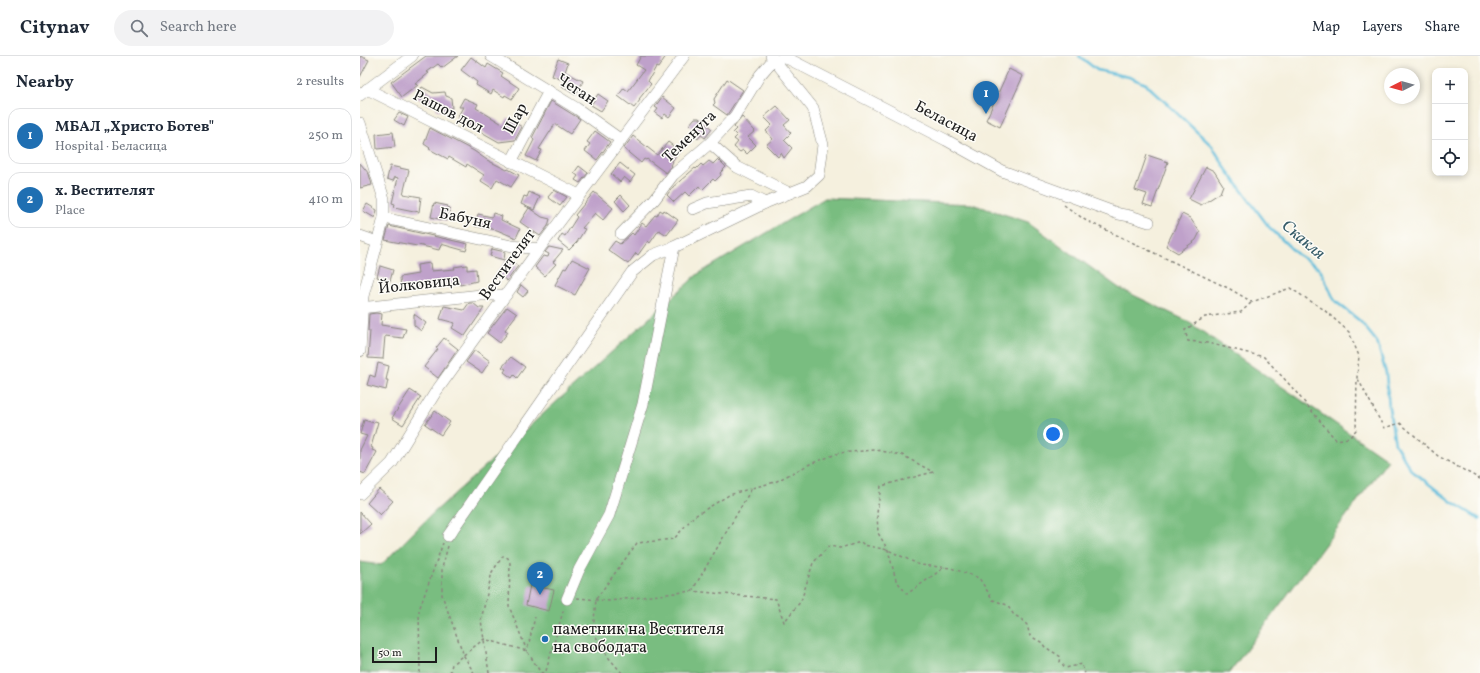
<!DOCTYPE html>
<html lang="en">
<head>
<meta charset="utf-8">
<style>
	body { margin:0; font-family:Vollkorn,serif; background:#f2f2f3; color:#1f2937 }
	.controls { position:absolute; right:12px; top:12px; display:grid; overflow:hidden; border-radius:8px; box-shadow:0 2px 6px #0003 }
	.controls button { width:36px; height:36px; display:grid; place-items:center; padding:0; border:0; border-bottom:1px solid #e0e1e3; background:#fff; color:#1f2937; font:20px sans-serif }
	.compass { position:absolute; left:1024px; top:12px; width:36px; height:36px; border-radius:50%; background:#fff; box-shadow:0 2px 6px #0003; rotate:264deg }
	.scale { position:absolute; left:12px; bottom:10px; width:65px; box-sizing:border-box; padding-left:4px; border:2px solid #1c1c1c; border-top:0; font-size:11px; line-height:14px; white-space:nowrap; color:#1c1c1c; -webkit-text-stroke:3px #fdfcf7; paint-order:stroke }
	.you { position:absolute; left:693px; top:378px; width:14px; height:14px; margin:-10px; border:3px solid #fff; border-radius:50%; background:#1a73e8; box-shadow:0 0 0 6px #1a73e833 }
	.badge { display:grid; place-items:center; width:26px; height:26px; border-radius:50%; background:#1f6fb2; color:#fff; font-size:13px; font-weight:700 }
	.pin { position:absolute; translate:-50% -33px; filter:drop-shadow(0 1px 2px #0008) }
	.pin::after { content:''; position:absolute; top:21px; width:14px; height:12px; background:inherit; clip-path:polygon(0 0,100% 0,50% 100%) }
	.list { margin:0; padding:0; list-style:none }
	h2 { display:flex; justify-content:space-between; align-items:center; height:52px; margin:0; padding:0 16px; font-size:17px }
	h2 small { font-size:13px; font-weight:400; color:#747a83 }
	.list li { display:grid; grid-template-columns:26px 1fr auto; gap:12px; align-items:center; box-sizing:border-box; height:56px; margin:0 8px 8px; padding:0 8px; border:1px solid #e0e1e3; border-radius:12px }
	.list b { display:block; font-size:15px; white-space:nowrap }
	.list p { margin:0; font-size:13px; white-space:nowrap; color:#747a83 }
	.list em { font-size:13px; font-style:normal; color:#747a83 }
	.icon { flex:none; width:22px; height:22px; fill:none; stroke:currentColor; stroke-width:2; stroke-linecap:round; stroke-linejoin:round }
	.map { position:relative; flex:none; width:1120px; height:617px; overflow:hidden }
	header { display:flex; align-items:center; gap:24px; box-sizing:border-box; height:56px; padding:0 20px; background:#fff; border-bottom:1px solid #e0e1e3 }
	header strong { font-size:19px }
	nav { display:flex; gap:22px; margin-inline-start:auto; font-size:14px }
	.search { width:280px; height:36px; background:#f2f2f3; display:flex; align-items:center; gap:10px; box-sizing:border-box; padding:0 14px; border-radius:22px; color:#747a83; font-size:15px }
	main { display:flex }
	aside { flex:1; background:#fff }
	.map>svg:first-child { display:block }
	.forest { fill:#79bd80; stroke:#4a6c4e }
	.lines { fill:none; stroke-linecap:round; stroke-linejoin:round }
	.stream { stroke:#5ebddc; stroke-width:2.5 }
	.building { fill:#bfa1ca }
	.minor-casing { stroke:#88867d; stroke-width:12 }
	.path { stroke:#88867d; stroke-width:1.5; stroke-dasharray:3 3; stroke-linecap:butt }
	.minor { stroke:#fff; stroke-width:11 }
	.poi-dot { fill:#1f6fb2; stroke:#fdfcf7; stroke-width:1.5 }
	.labels { text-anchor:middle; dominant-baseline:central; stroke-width:3; stroke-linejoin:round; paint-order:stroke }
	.street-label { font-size:16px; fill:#1c1c1c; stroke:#fdfcf7 }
	.poi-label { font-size:16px; fill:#1c1c1c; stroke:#fdfcf7; text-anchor:start }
	.water-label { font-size:17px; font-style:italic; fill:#365c69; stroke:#fdfcf7 }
</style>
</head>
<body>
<header>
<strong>Citynav</strong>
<div class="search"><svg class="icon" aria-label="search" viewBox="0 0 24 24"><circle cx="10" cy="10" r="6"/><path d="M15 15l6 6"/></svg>Search here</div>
<nav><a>Map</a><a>Layers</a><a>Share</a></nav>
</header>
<main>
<aside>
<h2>Nearby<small>2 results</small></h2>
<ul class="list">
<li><span class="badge">1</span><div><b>МБАЛ „Христо Ботев&quot;</b><p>Hospital · Беласица</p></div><em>250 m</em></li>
<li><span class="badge">2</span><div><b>х. Вестителят</b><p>Place</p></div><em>410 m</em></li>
</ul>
</aside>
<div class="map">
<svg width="1120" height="617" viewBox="0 0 1120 617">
	<rect width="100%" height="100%" fill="#fdfcf7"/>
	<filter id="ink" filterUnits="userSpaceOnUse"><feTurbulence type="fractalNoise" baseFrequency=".025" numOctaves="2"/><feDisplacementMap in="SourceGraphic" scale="8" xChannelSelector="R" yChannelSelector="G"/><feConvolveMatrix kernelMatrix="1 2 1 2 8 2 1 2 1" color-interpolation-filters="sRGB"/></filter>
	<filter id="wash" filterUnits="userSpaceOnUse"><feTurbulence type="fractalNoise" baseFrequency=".012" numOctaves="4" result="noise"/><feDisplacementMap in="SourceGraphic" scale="16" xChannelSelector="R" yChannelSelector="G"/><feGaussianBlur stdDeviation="0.9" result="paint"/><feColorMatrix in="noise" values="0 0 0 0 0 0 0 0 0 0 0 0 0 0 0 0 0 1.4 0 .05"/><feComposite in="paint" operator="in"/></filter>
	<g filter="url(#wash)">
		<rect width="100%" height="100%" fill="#f5f0de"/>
		<path class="forest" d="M465,142L612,148L668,166L759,232L827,265L1028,404L869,617H0V506L21,509L70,460L338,218Z"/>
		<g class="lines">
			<path class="stream" d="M719,0L737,14L769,21L786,28L852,90L866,113L909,171L937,198L959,212L975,245L1000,265L1017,286L1026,317L1029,352L1035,388L1051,414L1092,446L1120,463"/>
		</g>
		<g id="blocks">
			<g class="building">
				<path d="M0,0L9,4L0,21Z"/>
				<path d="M66,0H98L82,12L78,8L67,16L69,17L55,28L58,29L42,41L31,26Z"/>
				<path d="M281,0H306L298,12L296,11L288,25L291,28L279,43L280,44L274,52L258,40L264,32L268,35L284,14L276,9Z"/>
				<path d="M111,1L126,12L128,8L143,17L141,20L159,32L152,43L145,39L144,41L133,34L131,38L116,29L117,26L101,14Z"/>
				<path d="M198,3L208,7L205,16L223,25L216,39L202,31L205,25L192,20Z"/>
				<path d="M649,13L663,20L640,71L626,64Z"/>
				<path d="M367,23L383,34L367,59L353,49L355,47L354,43Z"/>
				<path d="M62,31L73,37L85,36L86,40L91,42L92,52L77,54L76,48L70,49L56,41Z"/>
				<path d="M238,38L248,45L241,55L231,49Z"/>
				<path d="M302,41L316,52L309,61L305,58L302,62L295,57L298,53L295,51Z"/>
				<path d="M104,42L118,48L116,52L144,69L148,62L162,71L155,84L139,86L97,62L103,51H99Z"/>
				<path d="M191,45L220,63L210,78L195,68L179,93L182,94L176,105L166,100L174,84L172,82Z"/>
				<path d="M417,50L430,64L424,69L431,77L424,84L432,92L424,102L421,97L418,101L406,89L413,83L406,75L412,69L404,61Z"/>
				<path d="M39,57L48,61L44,70L34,64Z"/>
				<path d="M382,61L395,75L388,81L396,89L387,98L383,94L380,96L374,91L378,86L374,83L377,80L373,76L376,73L374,71Z"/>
				<path d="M335,62H339L352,73L345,82L341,79L338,83L330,76L333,73L329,69Z"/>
				<path d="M70,72L114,95L127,104L147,114L148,113L159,119L151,131L137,123L132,132L121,125L124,119L107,108L106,111L89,101L88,103L69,93L70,92L64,88Z"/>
				<path d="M235,75L250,86L237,104L225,95L230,88L227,86Z"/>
				<path d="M33,76L35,91L17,93L16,78Z"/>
				<path d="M273,80L297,99L308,86L320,95L312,105L313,106L311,109L312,110L306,117L287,103L286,104L284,103L281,107L264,93V92Z"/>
				<path d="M787,99L808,106L792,151L783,148L787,138L775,134Z"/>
				<path d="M358,103L366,111L360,117L361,119L355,125L353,123L342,134L339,130L329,140L325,136L314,146L307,139L313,131L335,112L336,113L341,108L343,110L349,105L353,108Z"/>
				<path d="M0,107L9,118L12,129L0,132Z"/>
				<path d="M260,107L275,119L270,126L264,121L260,126L251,118Z"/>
				<path d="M30,110L49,114L43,138L61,141L59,156L34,151L35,148L32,147L38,122L35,121L33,125L27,123Z"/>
				<path d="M219,110L228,117L220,127L215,124L218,120L214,117Z"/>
				<path d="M846,111L854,115L863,129L860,137L841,149L829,143Z"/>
				<path d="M194,134L207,141L200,150L188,141Z"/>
				<path d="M169,136L180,141L174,154L161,148L164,140L167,141Z"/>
				<path d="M234,136L253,152L243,164L235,157L222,172L225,173L217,186L209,194L198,185L202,178L205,180L217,161L215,159Z"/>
				<path d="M261,139L270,149L264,155L255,145Z"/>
				<path d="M74,147L88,150L87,151L90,152L87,165L71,161Z"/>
				<path d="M7,148L17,154L15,162L3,155Z"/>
				<path d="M169,152L182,161L190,163L188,170L180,180L160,166Z"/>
				<path d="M300,154L303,156L304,154L318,164L307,179L299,174L290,187L288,185L278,199L276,197L268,208L248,194L255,185L260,188L272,177L274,179L282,167L286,170L295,159L297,160Z"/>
				<path d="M133,157L142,160L141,164L160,173L156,182L137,174L115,170L118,158L132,161Z"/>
				<path d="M822,158L830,162L840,176L836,184L818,197L806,190Z"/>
				<path d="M29,170L108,188L106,195L81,188L79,194L58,189L57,190L25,184Z"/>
				<path d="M189,191L203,194L193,206L196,208L185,220L175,211L183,200L188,201L189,198L185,196Z"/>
				<path d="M132,193L145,196L144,204L130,200Z"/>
				<path d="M148,202L158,210L147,225L137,217Z"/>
				<path d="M212,203L230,212L215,239L195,229L204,212L206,213Z"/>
				<path d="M70,207L71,215L95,213L94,211L107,209V214L116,213L117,225L100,229L99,226L41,234L40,221L58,218L57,209Z"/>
				<path d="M20,210L33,214L30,225L17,221Z"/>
				<path d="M161,229L168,235L163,241L157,236Z"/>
				<path d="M109,247H113L119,252H124L105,280L92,272L95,267L80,263L84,250L104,254Z"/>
				<path d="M147,251L157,258L145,274L148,276L140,287L127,277Z"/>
				<path d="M16,257L22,258L21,269L46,273L43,282L25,280L23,303L8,302L10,275H8L9,258Z"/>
				<path d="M54,258L66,267L61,275L54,269Z"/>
				<path d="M84,282L98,293L78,322L64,311L78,293L76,292Z"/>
				<path d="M115,294L130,305L122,317L106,306Z"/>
				<path d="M151,301L165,311L157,322L154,319L152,322L144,316L146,313L142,311Z"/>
				<path d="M18,307L29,310L26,324H28L26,334L7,329L10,319L15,321Z"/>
				<path d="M50,334L61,341L43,369L32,362Z"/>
				<path d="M75,355L90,366L81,379L65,368Z"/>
				<path d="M4,364L14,367L15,365L18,366L11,391L13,392L12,394L17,396L5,418L0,416V394L7,380L0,378Z"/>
				<path d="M19,433L33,445L20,459L7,447Z"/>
				<path d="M0,456L11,468L0,478Z"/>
				<path d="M170,529L194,534L189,555L166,549Z"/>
			</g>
		</g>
	</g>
	<g filter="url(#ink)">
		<use href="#blocks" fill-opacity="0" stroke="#88867d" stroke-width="1"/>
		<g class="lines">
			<g class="minor-casing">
				<g id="minor">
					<path d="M131,0L216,52L261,84"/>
					<path d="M423,0L586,84L642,115L759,158L770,160L789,166"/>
					<path d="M7,33L219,139"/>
					<path d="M0,39L52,0"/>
					<path d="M0,67L24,143V162L3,240L0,295"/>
					<path d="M350,87L377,111L429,137"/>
					<path d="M151,106L189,35"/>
					<path d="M333,153L347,147L391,140L405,147"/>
					<path d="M24,162L152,190L179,193"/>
					<path d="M261,178L294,144L313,119L350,87L375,60L400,19L414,3"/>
					<path d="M0,180L17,186"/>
					<path d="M0,252L121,239H146"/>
					<path d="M0,438L32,407L75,337L179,193L324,0"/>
					<path d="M88,480L272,216L293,199L314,191L405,147L447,130L459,119L463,89L453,52L411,0"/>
					<path d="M207,543L219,514L249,459L283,348L314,191"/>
				</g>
			</g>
			<g class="path">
				<path d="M704,149L725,164L870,233L892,246L930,232L963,253L989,276L999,300L997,321L996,374L989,382L976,384L930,329L904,301L848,287L828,285L825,274L845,261L881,256L892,246"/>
				<path d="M998,323L1024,372L1040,367L1078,400L1120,423"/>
				<path d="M88,490L82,512V539L104,600L114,617"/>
				<path d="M332,535L392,432L415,426L450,408L479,397L516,394L542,399L573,416L521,430L517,457L518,477L528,494L536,524L547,538L585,511"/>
				<path d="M217,542L249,545L332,535L416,543L424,566L441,545L453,507L469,490L480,492L501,486L504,489L528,494L560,509L591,512L619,522L633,544L647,549L654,559L660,562L667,569L670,580L681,586L685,591L701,601L700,606L706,612L722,608L723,614L725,617"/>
				<path d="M60,617L59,554L83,487"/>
				<path d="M90,617L92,608L124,583L167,595L181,617L186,615L204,552"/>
				<path d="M129,617L121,564L132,516L143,500L148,502L150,507L149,550L167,595L175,561"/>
				<path d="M262,617L249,602L233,576L236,543L277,487L314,483L333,461L369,439L392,432"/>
			</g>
			<use href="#minor" class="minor"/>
		</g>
	</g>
	<circle class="poi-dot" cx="185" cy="583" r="4"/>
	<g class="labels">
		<g class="street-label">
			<text transform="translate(216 34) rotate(33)">Чеган</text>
			<text transform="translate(88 56) rotate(27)">Рашов дол</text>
			<text transform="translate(156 63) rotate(-62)">Шар</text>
			<text transform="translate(586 66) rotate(28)">Беласица</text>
			<text transform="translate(330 81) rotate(-44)">Теменуга</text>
			<text transform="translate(105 163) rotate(12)">Бабуня</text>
			<text transform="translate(148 209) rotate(-54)">Вестителят</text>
			<text transform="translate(59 229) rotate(-6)">Йолковица</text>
		</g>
		<g class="poi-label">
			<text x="193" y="574">паметник на Вестителя<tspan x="193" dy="18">на свободата</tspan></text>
		</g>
		<g class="water-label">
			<text transform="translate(943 184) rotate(40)">Скакля</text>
		</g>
	</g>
</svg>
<div class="controls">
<button>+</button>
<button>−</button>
<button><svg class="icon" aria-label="locate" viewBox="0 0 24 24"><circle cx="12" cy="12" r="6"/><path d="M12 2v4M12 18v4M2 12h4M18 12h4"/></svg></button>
</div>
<svg class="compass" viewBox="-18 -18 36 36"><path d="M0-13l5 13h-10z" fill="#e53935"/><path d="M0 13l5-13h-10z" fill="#747a83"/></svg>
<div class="scale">50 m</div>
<div class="you"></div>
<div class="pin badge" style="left:626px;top:58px">1</div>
<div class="pin badge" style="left:180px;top:539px">2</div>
</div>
</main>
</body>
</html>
